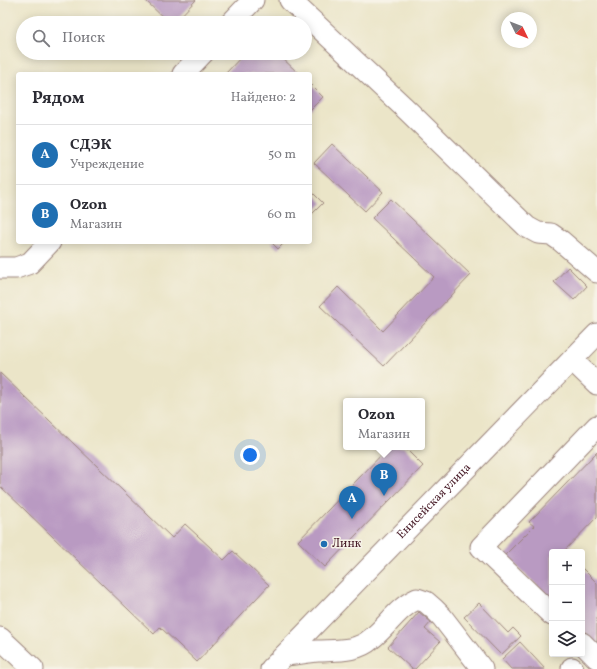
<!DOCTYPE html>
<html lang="ru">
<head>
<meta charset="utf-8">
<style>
	body { margin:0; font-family:Vollkorn,serif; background:#f7f7f7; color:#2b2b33 }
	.controls { position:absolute; right:12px; bottom:12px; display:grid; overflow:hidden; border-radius:4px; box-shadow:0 2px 10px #0003 }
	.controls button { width:36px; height:36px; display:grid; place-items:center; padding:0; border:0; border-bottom:1px solid #e1e1e2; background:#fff; color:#2b2b33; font:20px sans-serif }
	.compass { position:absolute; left:501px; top:12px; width:36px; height:36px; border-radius:50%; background:#fff; box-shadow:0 2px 10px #0003; rotate:133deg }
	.you { position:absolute; left:250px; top:455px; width:14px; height:14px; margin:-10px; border:3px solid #fff; border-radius:50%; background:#1a73e8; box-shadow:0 0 0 6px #1a73e833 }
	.badge { display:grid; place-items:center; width:26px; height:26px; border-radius:50%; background:#1f6fb2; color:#fff; font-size:13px; font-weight:700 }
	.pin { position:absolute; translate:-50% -33px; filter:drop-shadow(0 1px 2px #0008) }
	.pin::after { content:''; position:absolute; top:21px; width:14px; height:12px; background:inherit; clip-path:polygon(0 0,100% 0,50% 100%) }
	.popup { position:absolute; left:343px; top:398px; width:82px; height:52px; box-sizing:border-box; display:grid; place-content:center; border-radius:4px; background:#fff; filter:drop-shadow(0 1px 3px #0005); font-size:13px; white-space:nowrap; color:#7c7c81 }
	.popup b { font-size:15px; color:#2b2b33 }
	.popup::after { content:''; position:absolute; left:50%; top:100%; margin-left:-8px; border:8px solid transparent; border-top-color:#fff }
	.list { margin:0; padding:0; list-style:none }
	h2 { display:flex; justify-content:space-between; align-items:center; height:52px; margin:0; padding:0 16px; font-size:17px }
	h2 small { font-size:13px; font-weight:400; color:#7c7c81 }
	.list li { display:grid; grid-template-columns:26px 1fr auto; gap:12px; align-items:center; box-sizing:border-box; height:60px; padding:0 16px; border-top:1px solid #e1e1e2 }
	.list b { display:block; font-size:15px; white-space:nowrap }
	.list p { margin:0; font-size:13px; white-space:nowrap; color:#7c7c81 }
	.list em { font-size:13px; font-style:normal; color:#7c7c81 }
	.icon { flex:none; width:22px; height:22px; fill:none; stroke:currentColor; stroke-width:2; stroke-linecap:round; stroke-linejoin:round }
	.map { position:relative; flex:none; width:597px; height:669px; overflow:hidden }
	.search { position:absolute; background:#fff; box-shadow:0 2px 10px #0003; left:16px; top:16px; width:296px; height:44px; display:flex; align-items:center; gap:10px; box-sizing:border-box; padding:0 14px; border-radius:22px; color:#7c7c81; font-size:15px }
	.panel { position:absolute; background:#fff; box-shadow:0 2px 10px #0003; left:16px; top:72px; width:296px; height:172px; border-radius:4px }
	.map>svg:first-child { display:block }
	.building { fill:#b99ac2 }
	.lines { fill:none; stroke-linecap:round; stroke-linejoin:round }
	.minor-casing { stroke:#9a827a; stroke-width:23 }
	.minor { stroke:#fff; stroke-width:21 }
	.poi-dot { fill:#1f6fb2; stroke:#f7f3e8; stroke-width:1.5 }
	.labels { text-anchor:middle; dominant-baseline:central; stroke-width:3; stroke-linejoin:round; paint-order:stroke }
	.street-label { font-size:12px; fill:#4a1f2b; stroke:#f7f3e8 }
	.poi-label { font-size:12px; fill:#4a1f2b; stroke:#f7f3e8; text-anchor:start }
</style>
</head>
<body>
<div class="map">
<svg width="597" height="669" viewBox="0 0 597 669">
	<rect width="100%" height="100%" fill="#f7f3e8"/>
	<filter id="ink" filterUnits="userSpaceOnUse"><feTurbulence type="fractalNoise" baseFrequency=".025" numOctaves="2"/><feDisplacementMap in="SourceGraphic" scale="8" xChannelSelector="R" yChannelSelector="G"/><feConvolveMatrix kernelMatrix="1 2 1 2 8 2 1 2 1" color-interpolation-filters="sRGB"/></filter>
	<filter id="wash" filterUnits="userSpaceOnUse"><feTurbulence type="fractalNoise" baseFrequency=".012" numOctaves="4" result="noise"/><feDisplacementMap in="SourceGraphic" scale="16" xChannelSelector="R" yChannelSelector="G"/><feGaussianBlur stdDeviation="0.9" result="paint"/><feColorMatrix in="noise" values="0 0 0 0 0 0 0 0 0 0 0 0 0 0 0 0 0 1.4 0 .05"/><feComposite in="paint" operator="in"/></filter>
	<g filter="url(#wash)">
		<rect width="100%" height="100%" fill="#ebe5c8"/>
		<g id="blocks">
			<g class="building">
				<path d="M145,0H196L174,23H169Z"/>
				<path d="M245,53H277L299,74H225Z"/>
				<path d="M310,84L323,97L310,110Z"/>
				<path d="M332,144L383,192L365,211L314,163Z"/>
				<path d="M310,190L323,203L310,216Z"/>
				<path d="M391,199L471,275L384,366L320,306L338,287L383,331L434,277L372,218Z"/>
				<path d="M271,242H285L278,249Z"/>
				<path d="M568,267L587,286L574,300L554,282Z"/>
				<path d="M0,373L172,538L185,524L224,560L233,551L269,585L197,662L160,627L154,634L0,486Z"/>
				<path d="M389,447H404L423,466L325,567L298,541Z"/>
				<path d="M597,452V517L564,551L565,552H552V600L505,555L534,526L529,522Z"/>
				<path d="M582,568L597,583V644L582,629Z"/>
				<path d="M479,603L508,633L513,628L521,636L501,655L464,617Z"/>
				<path d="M419,612L431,622L425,629L440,642L415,669H412L388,647Z"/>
				<path d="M520,642L545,669H511L502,659Z"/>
			</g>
		</g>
	</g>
	<g filter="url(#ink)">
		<use href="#blocks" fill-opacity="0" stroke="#9a827a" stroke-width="1"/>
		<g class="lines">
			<g class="minor-casing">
				<g id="minor">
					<path d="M290,0L408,111L527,227L538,233L551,234L561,241L597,272"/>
					<path d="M231,23L253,0"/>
					<path d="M183,74L203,53"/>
					<path d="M0,268H16L30,263L50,242"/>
					<path d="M572,360L597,384"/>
					<path d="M552,615L481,547L597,426"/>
					<path d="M0,638L33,669"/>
					<path d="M582,643L597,658"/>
					<path d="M285,655C296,654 307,652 318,651C336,650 357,652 371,639C388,626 397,608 417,599L426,602L434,609L442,617L482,669"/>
					<path d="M572,668L573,669"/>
					<path id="s1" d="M271,669L597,334"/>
				</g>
			</g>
			<use href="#minor" class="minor"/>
		</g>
	</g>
	<circle class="poi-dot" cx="324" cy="544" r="4"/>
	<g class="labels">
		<g class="street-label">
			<text stroke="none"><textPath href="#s1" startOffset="234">Енисейская улица</textPath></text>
		</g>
		<g class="poi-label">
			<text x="332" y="544">Линк</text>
		</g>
	</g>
</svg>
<div class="controls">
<button>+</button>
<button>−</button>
<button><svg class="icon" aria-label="layers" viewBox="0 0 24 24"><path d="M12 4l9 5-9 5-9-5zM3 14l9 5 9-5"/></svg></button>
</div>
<svg class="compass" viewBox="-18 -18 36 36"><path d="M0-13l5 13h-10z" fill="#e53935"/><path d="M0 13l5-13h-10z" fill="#7c7c81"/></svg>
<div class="you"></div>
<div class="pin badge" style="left:352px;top:519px">A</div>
<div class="pin badge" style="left:384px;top:496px">B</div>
<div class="popup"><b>Ozon</b>Магазин</div>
<div class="search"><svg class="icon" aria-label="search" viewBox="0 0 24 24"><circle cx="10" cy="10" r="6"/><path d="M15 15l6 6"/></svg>Поиск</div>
<section class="panel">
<h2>Рядом<small>Найдено: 2</small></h2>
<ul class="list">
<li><span class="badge">A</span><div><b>СДЭК</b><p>Учреждение</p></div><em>50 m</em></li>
<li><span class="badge">B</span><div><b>Ozon</b><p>Магазин</p></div><em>60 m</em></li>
</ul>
</section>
</div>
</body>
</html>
